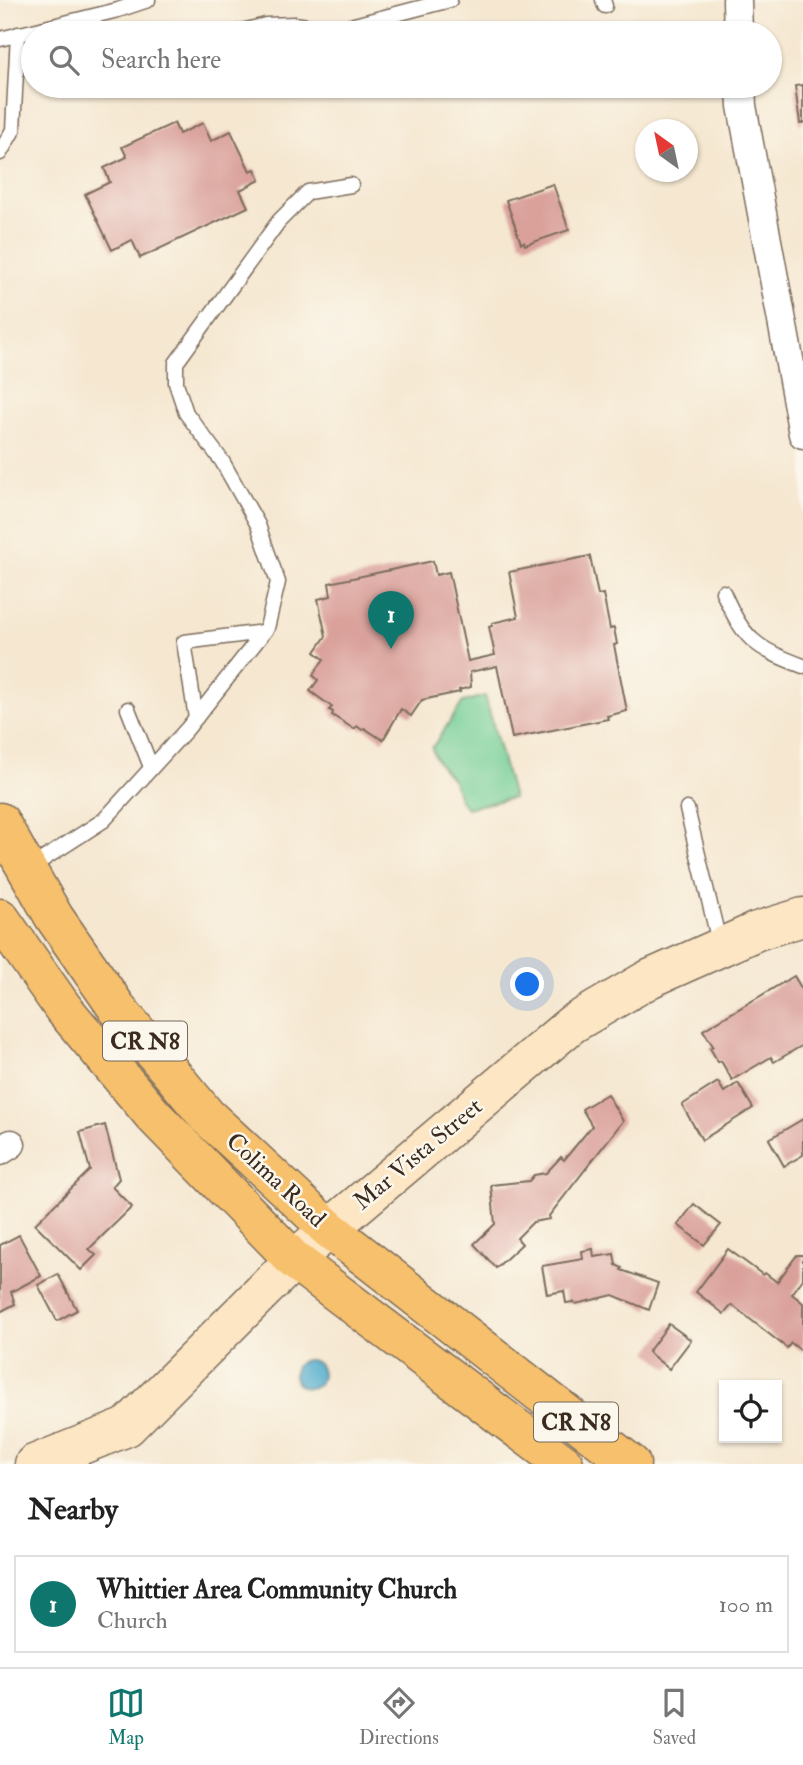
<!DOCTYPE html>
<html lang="en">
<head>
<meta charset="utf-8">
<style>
	body { margin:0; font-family:"IM FELL Double Pica",serif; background:#f2f2f2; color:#222 }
	.controls { position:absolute; right:21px; bottom:21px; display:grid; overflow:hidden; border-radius:0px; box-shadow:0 2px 5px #0004 }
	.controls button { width:63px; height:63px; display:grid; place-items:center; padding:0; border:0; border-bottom:2px solid #e0e0e0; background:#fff; color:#222; font:35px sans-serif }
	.compass { position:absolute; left:635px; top:119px; width:63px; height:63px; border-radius:50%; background:#fff; box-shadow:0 2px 5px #0004; rotate:327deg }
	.you { position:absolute; left:528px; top:985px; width:24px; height:24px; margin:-18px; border:5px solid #fff; border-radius:50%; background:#1a73e8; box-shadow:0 0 0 10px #1a73e833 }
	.badge { display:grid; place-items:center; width:46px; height:46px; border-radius:50%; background:#0f766e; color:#fff; font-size:23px; font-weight:700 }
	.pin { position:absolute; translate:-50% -58px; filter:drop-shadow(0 2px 4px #0008) }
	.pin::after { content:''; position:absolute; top:37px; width:24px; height:21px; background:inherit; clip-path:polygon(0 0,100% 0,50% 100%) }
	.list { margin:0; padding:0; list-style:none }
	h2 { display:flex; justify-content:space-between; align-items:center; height:91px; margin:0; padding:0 28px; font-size:30px }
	h2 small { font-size:23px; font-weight:400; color:#767676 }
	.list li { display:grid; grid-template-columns:46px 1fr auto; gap:21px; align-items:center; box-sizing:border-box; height:98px; margin:0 14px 14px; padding:0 14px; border:2px solid #e0e0e0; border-radius:0px }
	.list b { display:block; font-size:26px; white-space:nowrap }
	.list p { margin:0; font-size:23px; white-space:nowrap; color:#767676 }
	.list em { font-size:23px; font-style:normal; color:#767676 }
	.icon { flex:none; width:38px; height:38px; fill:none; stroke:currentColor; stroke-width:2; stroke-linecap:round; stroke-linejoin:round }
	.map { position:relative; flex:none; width:803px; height:1464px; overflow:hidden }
	.search { position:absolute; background:#fff; box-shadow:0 2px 5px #0004; left:21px; right:21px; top:21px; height:77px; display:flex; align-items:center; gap:18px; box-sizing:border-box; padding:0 24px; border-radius:38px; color:#767676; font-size:26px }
	.sheet { height:203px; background:#fff }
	nav { display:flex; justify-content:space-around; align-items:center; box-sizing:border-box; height:98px; border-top:2px solid #e0e0e0; background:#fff; font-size:19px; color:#767676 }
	nav a { display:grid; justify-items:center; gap:4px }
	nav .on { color:#0f766e }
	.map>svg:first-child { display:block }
	.green { fill:#73ce95; stroke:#577c5a; stroke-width:2 }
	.water { fill:#4eaccc; stroke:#446b75; stroke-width:2 }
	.building { fill:#daa19b }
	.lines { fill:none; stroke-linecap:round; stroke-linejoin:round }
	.lane-casing { stroke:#7c6c5c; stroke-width:17 }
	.street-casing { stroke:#7c6c5c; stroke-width:31 }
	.secondary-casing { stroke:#7c6c5c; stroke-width:41 }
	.primary-casing { stroke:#7c6c5c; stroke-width:41 }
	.lane { stroke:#fff; stroke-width:14 }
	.street { stroke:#fff; stroke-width:28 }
	.secondary { stroke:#fce6c4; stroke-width:38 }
	.primary { stroke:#f7c06c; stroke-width:38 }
	.labels { text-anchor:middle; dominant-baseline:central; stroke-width:5; stroke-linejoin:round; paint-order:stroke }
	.shield { fill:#fbf7ec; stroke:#75685c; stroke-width:2 }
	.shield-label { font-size:23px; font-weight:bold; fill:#3b2a1e }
	.street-label { font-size:24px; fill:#3b2a1e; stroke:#fbf7ec }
</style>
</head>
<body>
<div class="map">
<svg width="803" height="1464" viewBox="0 0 803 1464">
	<rect width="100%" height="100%" fill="#fbf7ec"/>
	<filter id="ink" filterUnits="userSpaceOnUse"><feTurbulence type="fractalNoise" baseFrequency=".0143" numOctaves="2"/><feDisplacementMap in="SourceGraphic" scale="14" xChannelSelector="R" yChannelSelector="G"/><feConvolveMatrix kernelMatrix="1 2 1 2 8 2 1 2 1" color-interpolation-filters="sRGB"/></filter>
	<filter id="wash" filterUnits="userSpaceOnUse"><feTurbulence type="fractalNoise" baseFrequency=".00686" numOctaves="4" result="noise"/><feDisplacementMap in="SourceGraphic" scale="28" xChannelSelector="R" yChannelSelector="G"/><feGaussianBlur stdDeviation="1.57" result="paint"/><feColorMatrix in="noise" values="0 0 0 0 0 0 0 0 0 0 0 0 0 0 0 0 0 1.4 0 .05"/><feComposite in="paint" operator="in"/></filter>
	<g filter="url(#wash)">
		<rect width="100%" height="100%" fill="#f5e7d0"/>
		<path class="green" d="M485,696L513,798L467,808C454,797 459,788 451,778C441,766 437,764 432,748L463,702Z"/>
		<circle class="water" cx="308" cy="1374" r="14"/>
		<g id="blocks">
			<g class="building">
				<path d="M803,85V123L800,124L795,86Z"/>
				<path d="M174,123L179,134L203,123L211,141L231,131L250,171L255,169L260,180L240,190L248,207L140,258L132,240L112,250L85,194L110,182L104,168L127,157L122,147Z"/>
				<path d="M553,184L569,230L525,245L524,242L521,243L506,200Z"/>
				<path d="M590,556L598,595L603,594L610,629L614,628L617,644L614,645L627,711L607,716L608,719L512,738L497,666L470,672L471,687L459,690L460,692L422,700L411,716L401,709L383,740L364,728L362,730L357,726L354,729L332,715L333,712L329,710L332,707L310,691L318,680L313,675L324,659L315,652L326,636L318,599L331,596L329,583L433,561L436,575L449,572L468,661L495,655L489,627L492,626V623L518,617L509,572Z"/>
				<path d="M794,976L803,991V1045L774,1062L771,1057L732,1080L721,1061L718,1062L710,1048L713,1046L703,1030Z"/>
				<path d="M718,1082L724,1092L738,1083L753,1108L702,1140L682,1105Z"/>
				<path d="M607,1094L623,1121L549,1216L550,1219L533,1222L517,1238L522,1244L496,1268L474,1244L495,1224L491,1185L529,1181L534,1175L546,1173L561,1157L564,1160L592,1126L582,1109Z"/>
				<path d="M803,1119V1155L784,1166L769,1139Z"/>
				<path d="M105,1125L119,1179L112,1187L132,1207L89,1249L96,1255L81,1270L35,1224L90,1170L80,1132Z"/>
				<path d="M694,1204L721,1225L704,1245L678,1225Z"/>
				<path d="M19,1235L41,1276L11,1292L15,1304L0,1312V1245Z"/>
				<path d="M593,1249L594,1257L614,1254L616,1265L622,1268L621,1270L658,1283L649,1310L613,1295L576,1304L573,1302L566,1303L564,1291L547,1294L542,1266L583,1259L582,1251Z"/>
				<path d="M728,1249L763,1275L765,1273L777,1282L797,1255H803V1279L792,1294L803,1303V1352L791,1343L787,1348L732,1305L724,1314L696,1292Z"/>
				<path d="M58,1274L77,1310L57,1321L38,1285Z"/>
				<path d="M669,1324L691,1340L669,1369L648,1352Z"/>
			</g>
		</g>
	</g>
	<g filter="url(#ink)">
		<use href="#blocks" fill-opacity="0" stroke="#7c6c5c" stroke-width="2"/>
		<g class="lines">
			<g class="lane-casing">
				<g id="lane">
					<path d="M603,0L605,6"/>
					<path d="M234,33L266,25L294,24L335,30L450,0"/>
					<path d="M0,39L118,10L148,0"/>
					<path d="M17,60H33"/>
					<path d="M0,153L13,130L18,34"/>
					<path d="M723,592C744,640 755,648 803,666"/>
					<path d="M128,709L151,767"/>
					<path d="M196,718L184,642L264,632"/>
					<path d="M687,809L720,946"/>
					<path d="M28,869L104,820L187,729L267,628L278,582L258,525L222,461L186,413L176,383V363L279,221L308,192L351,185"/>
				</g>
			</g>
			<g class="street-casing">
				<g id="street">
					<path d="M737,0L738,33"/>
					<path d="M741,86L742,106L803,434"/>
					<path d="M0,1151L11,1144"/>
				</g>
			</g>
			<g class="secondary-casing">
				<path id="secondary" d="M34,1464L127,1427L294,1260L329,1229L572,1024L649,979L757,931L803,917"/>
			</g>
			<g class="primary-casing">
				<g id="primary">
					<path d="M0,822L54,917L117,1008L207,1116L329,1229L631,1464"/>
					<path d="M0,918L63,1008L153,1115L294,1260L564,1464"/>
				</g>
			</g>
			<use href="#lane" class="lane"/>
			<use href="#street" class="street"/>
			<use href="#secondary" class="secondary"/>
			<use href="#primary" class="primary"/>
		</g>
	</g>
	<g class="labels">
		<g class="shield">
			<rect x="103" y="1021.5" width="84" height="39" rx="5"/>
			<rect x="534" y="1402.5" width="84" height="39" rx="5"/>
		</g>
		<g class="shield-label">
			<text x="145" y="1041">CR N8</text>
			<text x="576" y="1422">CR N8</text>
		</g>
		<g class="street-label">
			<text transform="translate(418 1154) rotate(-40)">Mar Vista Street</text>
			<text transform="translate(276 1180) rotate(43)">Colima Road</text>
		</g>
	</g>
</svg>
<div class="controls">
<button><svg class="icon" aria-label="locate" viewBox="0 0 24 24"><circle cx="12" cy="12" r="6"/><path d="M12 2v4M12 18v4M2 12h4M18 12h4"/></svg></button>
</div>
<svg class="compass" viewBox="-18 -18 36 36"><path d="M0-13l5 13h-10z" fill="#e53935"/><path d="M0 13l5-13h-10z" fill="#767676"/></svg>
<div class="you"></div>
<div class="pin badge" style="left:391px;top:649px">1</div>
<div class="search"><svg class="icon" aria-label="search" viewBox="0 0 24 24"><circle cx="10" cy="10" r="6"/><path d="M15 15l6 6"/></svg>Search here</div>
</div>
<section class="sheet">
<h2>Nearby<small></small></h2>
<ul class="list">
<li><span class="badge">1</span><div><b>Whittier Area Community Church</b><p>Church</p></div><em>100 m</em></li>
</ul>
</section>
<nav>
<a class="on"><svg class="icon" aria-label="map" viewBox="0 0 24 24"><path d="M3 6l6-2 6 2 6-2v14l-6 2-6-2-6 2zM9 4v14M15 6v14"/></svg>Map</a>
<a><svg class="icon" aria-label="directions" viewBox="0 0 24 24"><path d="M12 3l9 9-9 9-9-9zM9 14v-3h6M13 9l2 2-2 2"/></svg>Directions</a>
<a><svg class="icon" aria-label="saved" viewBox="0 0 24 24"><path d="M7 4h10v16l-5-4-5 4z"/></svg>Saved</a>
</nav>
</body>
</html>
